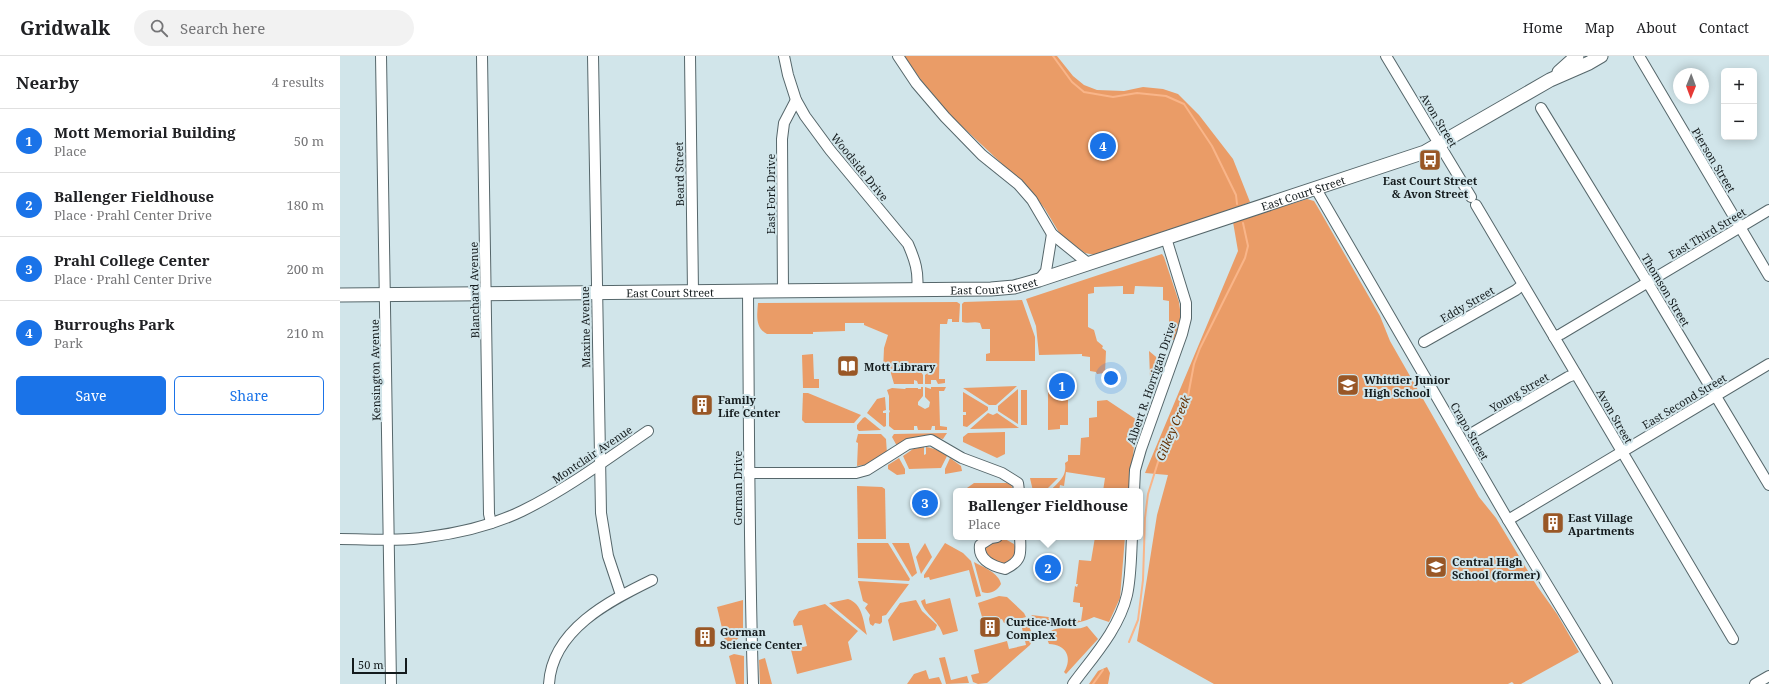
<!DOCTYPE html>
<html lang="en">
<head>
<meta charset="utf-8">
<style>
	body { margin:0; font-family:"Noto Serif",serif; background:#f2f2f2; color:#202124 }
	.controls { position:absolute; right:12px; top:12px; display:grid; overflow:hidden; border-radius:6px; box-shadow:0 2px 10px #0003 }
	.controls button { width:36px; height:36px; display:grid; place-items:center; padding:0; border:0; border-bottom:1px solid #e0e0e0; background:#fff; color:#202124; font:20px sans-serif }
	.compass { position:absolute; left:1333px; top:12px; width:36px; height:36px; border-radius:50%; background:#fff; box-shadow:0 2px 10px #0003; rotate:181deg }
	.scale { position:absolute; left:12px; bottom:10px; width:55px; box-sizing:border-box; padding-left:4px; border:2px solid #141b1d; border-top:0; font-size:11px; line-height:14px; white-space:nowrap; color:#141b1d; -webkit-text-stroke:3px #d1e5ea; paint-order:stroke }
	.you { position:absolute; left:771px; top:322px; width:14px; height:14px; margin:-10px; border:3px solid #fff; border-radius:50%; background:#1a73e8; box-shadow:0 0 0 6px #1a73e833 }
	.badge { display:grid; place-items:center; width:26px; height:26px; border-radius:50%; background:#1a73e8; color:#fff; font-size:13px; font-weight:700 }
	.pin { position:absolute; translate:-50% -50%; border:2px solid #fff; box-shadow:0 1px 4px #0006 }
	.popup { position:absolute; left:613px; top:432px; width:190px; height:52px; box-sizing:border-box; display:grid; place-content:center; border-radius:6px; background:#fff; filter:drop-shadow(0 1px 3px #0005); font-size:13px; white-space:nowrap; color:#757577 }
	.popup b { font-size:15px; color:#202124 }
	.popup::after { content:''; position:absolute; left:50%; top:100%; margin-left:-8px; border:8px solid transparent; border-top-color:#fff }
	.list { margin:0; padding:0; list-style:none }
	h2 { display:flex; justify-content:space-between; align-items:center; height:52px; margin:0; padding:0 16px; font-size:17px }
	h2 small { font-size:13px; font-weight:400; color:#757577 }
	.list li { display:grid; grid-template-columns:26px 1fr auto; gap:12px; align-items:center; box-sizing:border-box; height:64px; padding:0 16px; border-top:1px solid #e0e0e0 }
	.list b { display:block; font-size:15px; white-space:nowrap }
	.list p { margin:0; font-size:13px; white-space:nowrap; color:#757577 }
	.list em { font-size:13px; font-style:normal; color:#757577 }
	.actions { display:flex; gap:8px; padding:12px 16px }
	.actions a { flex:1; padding:9px 0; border:1px solid #1a73e8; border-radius:6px; text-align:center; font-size:14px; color:#1a73e8 }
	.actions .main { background:#1a73e8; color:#fff }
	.icon { flex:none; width:22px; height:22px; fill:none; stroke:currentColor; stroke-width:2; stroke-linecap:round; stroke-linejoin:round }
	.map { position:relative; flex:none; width:1429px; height:628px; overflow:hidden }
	header { display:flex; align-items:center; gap:24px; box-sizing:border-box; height:56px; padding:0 20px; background:#fff; border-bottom:1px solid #e0e0e0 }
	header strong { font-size:19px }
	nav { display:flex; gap:22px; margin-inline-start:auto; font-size:14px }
	.search { width:280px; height:36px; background:#f2f2f2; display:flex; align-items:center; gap:10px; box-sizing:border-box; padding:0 14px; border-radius:22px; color:#757577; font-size:15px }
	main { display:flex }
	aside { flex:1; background:#fff }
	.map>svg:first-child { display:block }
	.green { fill:#ea9c67 }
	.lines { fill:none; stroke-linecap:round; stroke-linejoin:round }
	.stream { stroke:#f9b589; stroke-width:2 }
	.minor-casing { stroke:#56676b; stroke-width:12 }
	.major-casing { stroke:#56676b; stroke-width:15 }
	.minor { stroke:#fff; stroke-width:10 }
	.major { stroke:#fff; stroke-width:13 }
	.labels { text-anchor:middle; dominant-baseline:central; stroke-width:4; stroke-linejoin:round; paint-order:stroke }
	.street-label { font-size:11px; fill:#141b1d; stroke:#d1e5ea }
	.poi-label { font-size:11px; font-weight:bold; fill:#141b1d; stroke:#d1e5ea; text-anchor:start }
	.water-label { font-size:12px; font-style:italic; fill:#632f01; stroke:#d1e5ea }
</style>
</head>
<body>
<header>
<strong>Gridwalk</strong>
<div class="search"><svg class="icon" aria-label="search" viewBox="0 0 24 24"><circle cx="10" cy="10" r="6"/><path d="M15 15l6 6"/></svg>Search here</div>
<nav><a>Home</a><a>Map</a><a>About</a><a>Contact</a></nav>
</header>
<main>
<aside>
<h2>Nearby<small>4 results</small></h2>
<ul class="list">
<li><span class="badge">1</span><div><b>Mott Memorial Building</b><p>Place</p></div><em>50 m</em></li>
<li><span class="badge">2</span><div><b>Ballenger Fieldhouse</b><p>Place · Prahl Center Drive</p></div><em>180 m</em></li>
<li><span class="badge">3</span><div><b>Prahl College Center</b><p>Place · Prahl Center Drive</p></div><em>200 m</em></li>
<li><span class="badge">4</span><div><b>Burroughs Park</b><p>Park</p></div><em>210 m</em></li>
</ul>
<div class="actions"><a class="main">Save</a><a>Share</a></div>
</aside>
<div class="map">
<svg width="1429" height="628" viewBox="0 0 1429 628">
	<rect width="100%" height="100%" fill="#d1e5ea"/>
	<g class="green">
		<path d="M564,0H717L733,20L744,29L757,34L784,35L803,31L823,33L838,38L859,59L893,103L910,146L882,157L755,199L745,197L720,178L705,153L690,134L611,60L591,38Z"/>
		<path d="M967,143L974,145L980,155L1040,260L1050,285L1139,441L1156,462L1197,530L1217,558L1239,596L1181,628H1174L1172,626L1168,628H874L797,585L817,459L828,419L805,417L898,195L893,166Z"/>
		<path d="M822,198L824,201L839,246L841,261L837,281L833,284H824L823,282L829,281V245L823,244V231L795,230L794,238H783V230L754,231V237L748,238V271L754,274L757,285L763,290L762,292L766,295L765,317L757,318L756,316L750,315V301L742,300V298L699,299L696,270L686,243Z"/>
		<path d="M682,244L695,281V305H646V298L650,297V273H642L640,267C634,265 628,268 622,266V248L624,246Z"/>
		<path d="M617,246L620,248L619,266H612V263H608L607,268H600L599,323H605V327L598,328L596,324H591V328H585V319L589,316L590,311L588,307H581L579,313L583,319V328H578L577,325L574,324V328H554L550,314L543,315L544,292L548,279L524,269V267H505V275L473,276V278H427C415,272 417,259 418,247Z"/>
		<path d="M809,295L821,305L818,314L813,316L810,321Z"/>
		<path d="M473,298L474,323H479V332H463L462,299Z"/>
		<path d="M728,329V369H720V373L708,374V330Z"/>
		<path d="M677,330L656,349H649L623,332Z"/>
		<path d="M581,331H583V340L578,346V349L585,353L589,351L590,346L585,341V331L591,333V331H606L604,335H599L600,370L607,371V374H595V370H592L591,374H578L577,370H574V374H554L549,370V357L550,355L549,354V340L547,334L552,332L565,333L566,332H578V333H581Z"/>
		<path d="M678,333V368L658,355V350Z"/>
		<rect x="681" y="334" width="6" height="35"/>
		<path d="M623,336L648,351V354L627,371L623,370V359H626V356H623Z"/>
		<path d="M463,337H468L521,359L514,367H465L462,364Z"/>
		<path d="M545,341L546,354L543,355V357H546V370L544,371L527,357L537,343Z"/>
		<path d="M767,344L797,364L789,435H763L765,422L726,416L724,430L720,429L719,435H710C719,425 727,421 725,407L728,405V399H740L741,382L749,381V362L757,361V345Z"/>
		<path d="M648,357L653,359L657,357L679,372L630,373Z"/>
		<path d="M525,361L541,374L519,375L517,373V369L523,362Z"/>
		<path d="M665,376V398L657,402L623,386V381L628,377Z"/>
		<path d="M607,377L603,383L586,380L575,382L557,390L552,381L554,378Z"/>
		<path d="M518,378H541L546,383L547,398L529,408L517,410L518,387L516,386Z"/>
		<path d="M584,391V399L586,398V391C594,392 600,395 607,400L601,412L569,413L563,400L573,393Z"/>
		<path d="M559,402L565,413V418L557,419L548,413V409Z"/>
		<path d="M610,402L621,410L622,415L605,418V413Z"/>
		<path d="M690,422H718L705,435H693Z"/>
		<path d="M634,427H667L671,429L674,435H627V432Z"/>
		<path d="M517,430L542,431L545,433L546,483H518Z"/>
		<path d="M755,481H785L780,542L769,566L754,561C736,570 708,572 691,559L717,562L719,565L730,567V563L741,565L743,551H740V547L733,546L735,530L737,531L738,528H736L739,504L751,505Z"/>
		<path d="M665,483L674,488L676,493V502L664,509L646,501L644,491L646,488Z"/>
		<path d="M517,487H548L570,523L569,525L518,522Z"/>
		<path d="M552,487H569L577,517L572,521Z"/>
		<path d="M585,487L592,501L581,518L576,501Z"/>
		<path d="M605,487L623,497L631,505L641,540L636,541L629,514L590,524L589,521L584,522V519Z"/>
		<path d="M634,506C643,511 659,517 661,528C657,535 650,539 642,536Z"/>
		<path d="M518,525L569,528L546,559L542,560V566L540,568L535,567L533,570L530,568L529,563L530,559L525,552L528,548L523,545Z"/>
		<path d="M659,540L667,541L684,557L686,561L664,567L662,563L644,568L638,547Z"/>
		<path d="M610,542L618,575L603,579C598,563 585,559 581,545L585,543L586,548Z"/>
		<path d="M508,543C523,548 523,565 527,579L489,547Z"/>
		<path d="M403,544V578L394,586L386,589L377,551Z"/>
		<path d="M576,544L582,555L597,569L595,574L553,585L548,564L560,547Z"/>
		<path d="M485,548L518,575L508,586L512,604L457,618L451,594L467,590L462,569L454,570L453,565L459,555Z"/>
		<path d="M747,570L758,583L726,618L724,616C733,602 726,588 709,588L707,583L709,577C718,567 733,577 747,570Z"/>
		<path d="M686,571H689C693,577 693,583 690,589L647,627L638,628L633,626L631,619L639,617L634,594L667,585L669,593L686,589L682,572Z"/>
		<path d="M394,598L404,600V628H396L389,600Z"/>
		<path d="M605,601L611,624L627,620L629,627L606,628L599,602Z"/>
		<path d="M425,602L432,628H420L419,604Z"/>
		<path d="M767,611L770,617L768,628H749L758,615Z"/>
		<path d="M586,614L589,623L599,621L602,628H567L574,618Z"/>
	</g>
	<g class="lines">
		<g class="stream">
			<path d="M713,0L732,26L744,36L773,41L797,37L826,40L844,48L872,90L896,139L897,148"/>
			<path d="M789,586L798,564L803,524L805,462L808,438L818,406L848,340L854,308L860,292L905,202L908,190L903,167"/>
			<path d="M753,628L763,614"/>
		</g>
		<g class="minor-casing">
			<g id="minor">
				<path d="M41,0L51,628"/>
				<path d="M142,0L149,458L151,467"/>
				<path d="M253,0L261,457L268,500L281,539"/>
				<path d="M350,0L353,236"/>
				<path d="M444,0L448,19L456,44L465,60L490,94L568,188C575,204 579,216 577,234"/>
				<path d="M558,0L576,27L605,61L642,99L678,128L692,144L712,178L749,208"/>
				<path d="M1046,0L1131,141"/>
				<path d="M1299,0L1429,220"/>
				<path d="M1201,52L1308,227L1429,429"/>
				<path d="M976,133L1168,464L1267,628"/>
				<path d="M1136,149L1393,583"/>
				<path d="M699,224L706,215L712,178"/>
				<path d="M408,235C409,366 409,497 413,628"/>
				<path d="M443,235L442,83L444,67L456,44"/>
				<path d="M1214,281L1221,278L1429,154"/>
				<path d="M1084,286L1176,234L1182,229"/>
				<path d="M1134,376L1228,321L1236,318"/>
				<path d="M408,417H516L527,414L568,388L591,384L622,402L662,417L678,427L679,435"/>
				<path d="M794,435L795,414L801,393L842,278L846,262V247L826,182"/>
				<path d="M1168,464L1429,308"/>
				<path d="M657,481L651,482L640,489C638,504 652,510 665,513C682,505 681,498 680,481"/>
				<path d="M0,483C29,483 60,486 88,481C120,477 153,469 182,455C227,433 267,403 308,375"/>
				<path d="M209,628C212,574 269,545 312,524"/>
				<path d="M733,628C753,601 779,573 787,539C791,521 791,500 792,481"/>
				<path d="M1415,628L1429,620"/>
			</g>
		</g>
		<g class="major-casing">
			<g id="major">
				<path d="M1219,16L1237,0"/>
				<path id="s1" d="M0,239L651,233L674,231L699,224L1085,96L1210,24L1249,7L1261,0"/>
			</g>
		</g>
		<use href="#minor" class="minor"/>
		<use href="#major" class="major"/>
	</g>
	<defs>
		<g id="bus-square" transform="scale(1.15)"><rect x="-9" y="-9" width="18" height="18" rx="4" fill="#995726" stroke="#d1e5ea"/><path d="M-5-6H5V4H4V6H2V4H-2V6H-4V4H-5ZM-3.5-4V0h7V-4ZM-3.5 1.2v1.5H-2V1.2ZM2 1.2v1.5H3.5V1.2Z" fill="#fff"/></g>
		<g id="library-square" transform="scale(1.15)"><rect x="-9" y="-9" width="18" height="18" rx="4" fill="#995726" stroke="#d1e5ea"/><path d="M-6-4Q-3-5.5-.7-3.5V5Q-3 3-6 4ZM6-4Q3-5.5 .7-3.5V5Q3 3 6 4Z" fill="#fff"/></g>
		<g id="school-square" transform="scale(1.15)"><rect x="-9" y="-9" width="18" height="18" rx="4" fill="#995726" stroke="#d1e5ea"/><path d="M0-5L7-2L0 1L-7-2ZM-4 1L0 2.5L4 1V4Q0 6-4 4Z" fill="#fff"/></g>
		<g id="building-square" transform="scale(1.15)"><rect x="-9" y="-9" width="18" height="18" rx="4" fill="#995726" stroke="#d1e5ea"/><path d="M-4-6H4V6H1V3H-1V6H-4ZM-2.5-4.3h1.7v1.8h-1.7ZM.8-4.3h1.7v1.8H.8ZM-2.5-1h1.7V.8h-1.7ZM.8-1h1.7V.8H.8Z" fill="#fff"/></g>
	</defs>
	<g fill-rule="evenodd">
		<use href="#bus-square" x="1090" y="104"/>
		<use href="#library-square" x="508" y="310"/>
		<use href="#school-square" x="1008" y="329"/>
		<use href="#building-square" x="362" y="349"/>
		<use href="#building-square" x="1213" y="467"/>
		<use href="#school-square" x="1096" y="511"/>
		<use href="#building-square" x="650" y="571"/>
		<use href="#building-square" x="365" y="581"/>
	</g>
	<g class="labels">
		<g class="street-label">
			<text transform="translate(1099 64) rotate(59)">Avon Street</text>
			<text transform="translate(1374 104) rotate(59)">Pierson Street</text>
			<text transform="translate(520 111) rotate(51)">Woodside Drive</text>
			<text transform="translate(339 118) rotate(-91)">Beard Street</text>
			<text stroke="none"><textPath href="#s1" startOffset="978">East Court Street</textPath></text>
			<text transform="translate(430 138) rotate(-90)">East Fork Drive</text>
			<text transform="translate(1367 177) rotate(-31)">East Third Street</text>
			<text stroke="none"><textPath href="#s1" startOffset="654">East Court Street</textPath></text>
			<text transform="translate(134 234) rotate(-91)">Blanchard Avenue</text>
			<text transform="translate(1326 234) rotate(59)">Thomson Street</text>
			<text stroke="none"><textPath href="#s1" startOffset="330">East Court Street</textPath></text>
			<text transform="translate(1127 248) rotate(-30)">Eddy Street</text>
			<text transform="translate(245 271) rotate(-91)">Maxine Avenue</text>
			<text transform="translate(35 314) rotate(-91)">Kensington Avenue</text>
			<text transform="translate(811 327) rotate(-71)">Albert R. Horrigan Drive</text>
			<text transform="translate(1179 336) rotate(-30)">Young Street</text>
			<text transform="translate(1344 345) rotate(-31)">East Second Street</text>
			<text transform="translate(1275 360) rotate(60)">Avon Street</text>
			<text transform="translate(1130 375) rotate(60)">Crapo Street</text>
			<text transform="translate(252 398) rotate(-34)">Montclair Avenue</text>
			<text transform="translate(397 432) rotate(-90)">Gorman Drive</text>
		</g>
		<g class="poi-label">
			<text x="1090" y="124" text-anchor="middle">East Court Street<tspan x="1090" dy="13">&amp; Avon Street</tspan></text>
			<text x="524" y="310">Mott Library</text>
			<text x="1024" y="323">Whittier Junior<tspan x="1024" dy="13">High School</tspan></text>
			<text x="378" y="343">Family<tspan x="378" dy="13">Life Center</tspan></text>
			<text x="1228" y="461">East Village<tspan x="1228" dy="13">Apartments</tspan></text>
			<text x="1112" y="505">Central High<tspan x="1112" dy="13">School (former)</tspan></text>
			<text x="666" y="565">Curtice-Mott<tspan x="666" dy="13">Complex</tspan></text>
			<text x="380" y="575">Gorman<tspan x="380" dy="13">Science Center</tspan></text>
		</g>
		<g class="water-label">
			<text transform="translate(833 372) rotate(-67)">Gilkey Creek</text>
		</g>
	</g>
</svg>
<div class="controls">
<button>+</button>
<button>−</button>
</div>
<svg class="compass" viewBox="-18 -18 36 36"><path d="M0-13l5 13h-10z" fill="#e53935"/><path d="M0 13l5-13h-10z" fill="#757577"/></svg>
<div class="scale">50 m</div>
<div class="you"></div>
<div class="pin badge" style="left:722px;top:330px">1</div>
<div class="pin badge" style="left:708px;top:512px">2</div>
<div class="popup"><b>Ballenger Fieldhouse</b>Place</div>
<div class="pin badge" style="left:585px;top:447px">3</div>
<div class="pin badge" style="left:763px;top:90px">4</div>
</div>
</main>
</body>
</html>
